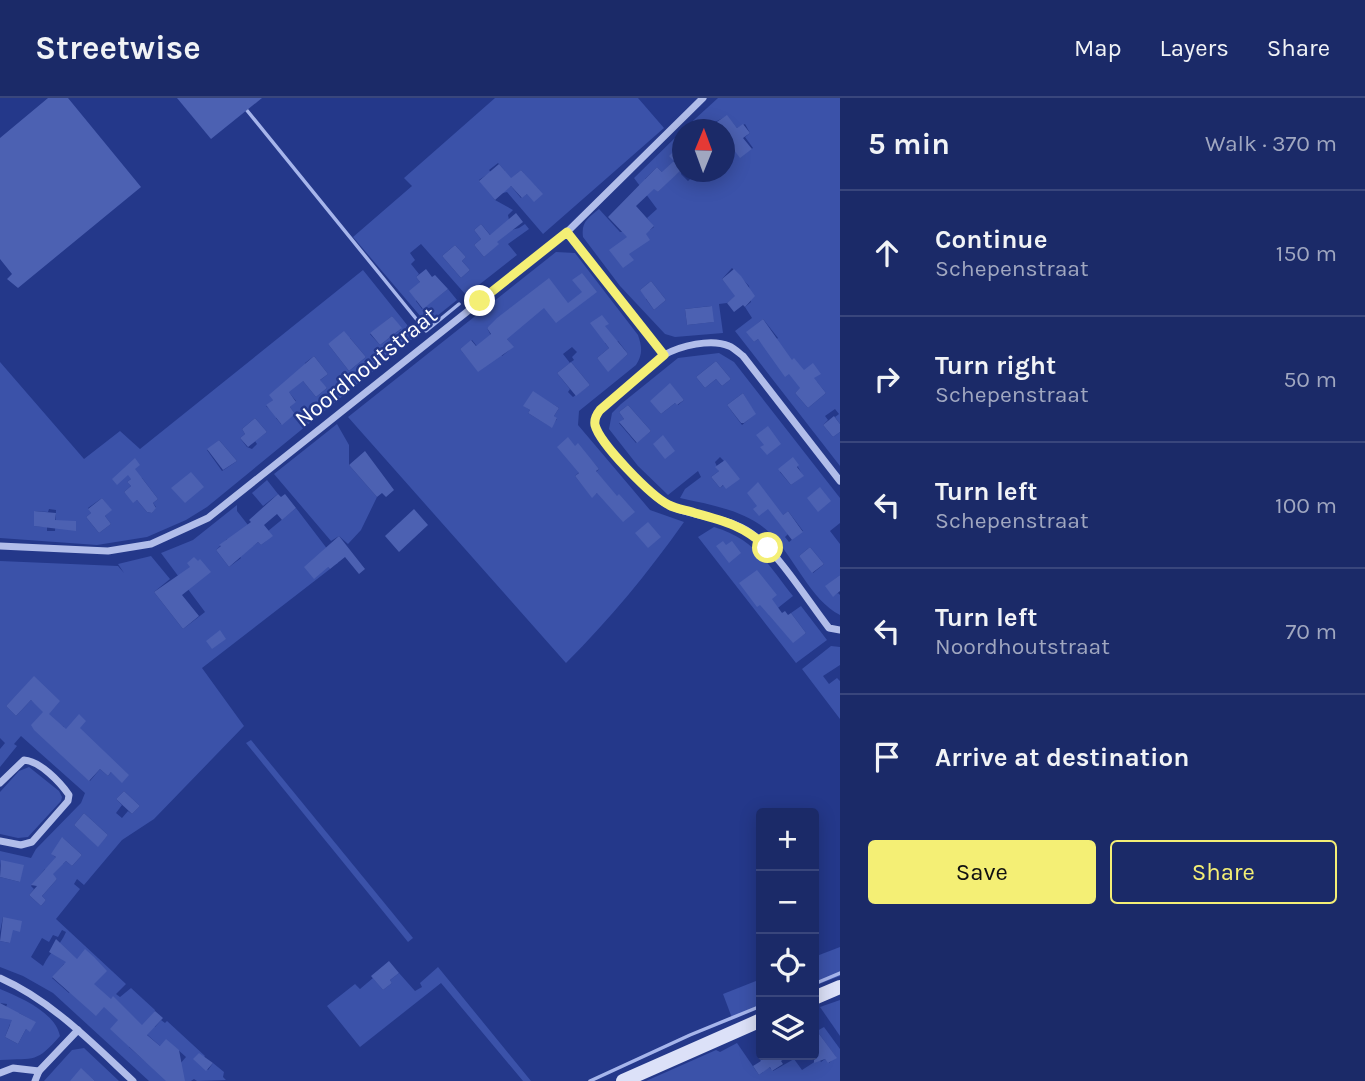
<!DOCTYPE html>
<html lang="en">
<head>
<meta charset="utf-8">
<style>
	body { margin:0; font-family:Karla,sans-serif; background:#24326e; color:#f1f3f6 }
	.controls { position:absolute; right:21px; bottom:21px; display:grid; overflow:hidden; border-radius:7px; box-shadow:0 4px 18px #0003 }
	.controls button { width:63px; height:63px; display:grid; place-items:center; padding:0; border:0; border-bottom:2px solid #39467c; background:#1b2a68; color:#f1f3f6; font:35px sans-serif }
	.compass { position:absolute; left:672px; top:21px; width:63px; height:63px; border-radius:50%; background:#1b2a68; box-shadow:0 4px 18px #0003; rotate:1deg }
	.stop { position:absolute; width:21px; height:21px; margin:-16px; border:5px solid #f4ef75; border-radius:50%; background:#fff }
	.stop.end { background:#f4ef75; border-color:#fff; box-shadow:0 2px 7px #0008 }
	.list { margin:0; padding:0; list-style:none }
	h2 { display:flex; justify-content:space-between; align-items:center; height:91px; margin:0; padding:0 28px; font-size:30px }
	h2 small { font-size:23px; font-weight:400; color:#a0a7c0 }
	.list li { display:grid; grid-template-columns:46px 1fr auto; gap:21px; align-items:center; box-sizing:border-box; height:126px; padding:0 28px; border-top:2px solid #39467c }
	.list b { display:block; font-size:26px; white-space:nowrap }
	.list p { margin:0; font-size:23px; white-space:nowrap; color:#a0a7c0 }
	.list em { font-size:23px; font-style:normal; color:#a0a7c0 }
	.actions { display:flex; gap:14px; padding:21px 28px }
	.actions a { flex:1; padding:16px 0; border:2px solid #f4ef75; border-radius:7px; text-align:center; font-size:24px; color:#f4ef75 }
	.actions .main { background:#f4ef75; color:#111 }
	.icon { flex:none; width:38px; height:38px; fill:none; stroke:currentColor; stroke-width:2; stroke-linecap:round; stroke-linejoin:round }
	.map { position:relative; flex:none; width:840px; height:983px; overflow:hidden }
	header { display:flex; align-items:center; gap:42px; box-sizing:border-box; height:98px; padding:0 35px; background:#1b2a68; border-bottom:2px solid #39467c }
	header strong { font-size:33px }
	nav { display:flex; gap:38px; margin-inline-start:auto; font-size:24px }
	main { display:flex }
	aside { flex:1; background:#1b2a68 }
	.map>svg:first-child { display:block }
	.green { fill:#3b52a9; fill-rule:evenodd }
	.lines { fill:none; stroke-linecap:round; stroke-linejoin:round }
	.stream { stroke:#a6b5eb; stroke-width:3.5 }
	.building { fill:#4c61b2 }
	.minor { stroke:#b1bdea; stroke-width:7 }
	.secondary { stroke:#dce1f8; stroke-width:14 }
	.route { stroke:#f4ef75; stroke-width:9 }
	.labels { text-anchor:middle; dominant-baseline:central; stroke-width:5; stroke-linejoin:round; paint-order:stroke }
	.street-label { font-size:23px; fill:#fff; stroke:#24388a }
</style>
</head>
<body>
<header>
<strong>Streetwise</strong>
<nav><a>Map</a><a>Layers</a><a>Share</a></nav>
</header>
<main>
<div class="map">
<svg width="840" height="983" viewBox="0 0 840 983">
	<rect width="100%" height="100%" fill="#24388a"/>
	<g class="green">
		<path d="M495,0H638L664,30L543,136L507,94L503,95L488,76L479,82L495,102L513,112L508,117L511,132L519,130L525,126L529,131L508,146L517,157L466,197L421,146L410,155L415,162L411,166L419,176L416,179L420,184L416,203L422,211L448,191L457,202L427,226L353,139L412,88L404,80ZM498,65L505,73L503,76L508,83L521,72L542,97L527,96L521,100L511,88L506,91L489,72ZM481,126L498,146L484,159L474,147L481,141L474,132ZM455,147L466,159L462,163L470,172L461,180L442,158Z"/>
		<path d="M718,0H840V326L835,319L839,316L835,311L825,318L828,322L823,327L833,339L840,334V368L735,233L752,220L745,209L751,204L749,188L732,170L722,181L736,198L727,205L719,206L723,235L675,239L665,236L620,188L583,139C581,124 588,120 599,111L620,134L650,132L654,129L647,120L657,111L634,80L682,33V54L677,50L673,64L682,73L681,76L688,83L694,77L691,74H724L725,39L740,59L753,50L745,39L750,35L745,26L737,30L727,18L713,25L711,23L703,29L705,31H684ZM657,69L670,82L658,94L645,81ZM651,183L666,202L654,212L646,201L648,199L640,192ZM711,208L713,224L687,227L685,211ZM763,221L778,240L765,249L758,241L754,244L747,234ZM817,284L826,295L808,310L795,295L803,288Z"/>
		<path d="M556,154L575,155L638,237C642,249 643,256 636,267L579,313L578,327L650,412L684,424C648,475 610,521 566,565L348,319ZM495,225L513,249L502,258L487,230ZM472,242L489,264L478,273L460,251ZM618,243L628,256L608,273L597,260L609,250L605,245ZM572,249L577,254L572,259L574,262L571,264L590,287L573,299L568,294L570,291L557,275L570,265L563,256ZM533,294L559,310L554,318L557,321L551,329L528,315L530,312L524,308ZM592,363L599,371L596,374L607,387L592,399L575,378Z"/>
		<path d="M363,172L416,238L207,409L186,422L147,439L97,447L0,440V264L84,361L120,333L140,351ZM392,218L401,231L380,247L370,236ZM350,240L366,259L349,273L328,246ZM314,258L328,276L319,283L327,290L316,299L303,283L305,265ZM283,287L296,303L290,309L295,316L281,326L276,320L278,318L266,308L273,302ZM255,320L267,334L255,343L257,346L252,351L247,349L240,340L245,336L242,331ZM219,342L237,363L222,373L207,352ZM135,378L142,380L158,401L153,405L156,409L152,415L147,414L137,402L133,404L124,394L131,388L127,384ZM102,400L111,412L105,418L111,426L99,435L86,419L91,415L88,410ZM49,411L56,412L55,433H47V429L34,428L35,413L48,414Z"/>
		<path d="M719,255L734,264L840,400V425L830,433L840,446V477L826,488L833,498L838,495L840,497V517C811,503 793,457 770,435C746,412 711,407 680,400L685,391L701,379L698,373L668,397L638,368L609,331L612,315L621,306L678,260ZM716,263L731,281L722,288L716,281L705,290L696,279ZM670,286L684,302L678,307L675,305L661,316L651,303ZM743,295L755,316L742,327L727,307ZM628,307L651,333L636,345L619,325L624,321L619,314ZM720,359L731,370L734,379L720,390L711,379L719,373L715,364ZM793,360L803,378L791,387L780,374ZM788,413L803,433L789,444L785,439L788,436L777,422ZM810,449L824,466L813,475L799,458Z"/>
		<path d="M337,326L349,347V367L377,399L361,432L348,446L339,438L331,443L274,376Z"/>
		<path d="M267,382L278,396L263,408L252,395Z"/>
		<path d="M237,407V413L248,427L253,448L258,444L261,447L266,443L262,438L296,410L338,465L328,469L330,471L202,570L244,628L154,721L122,742L84,787L77,781L74,786L80,791L56,821L126,886L116,896L120,899L131,890L155,912L152,927L155,929L161,922L165,925L167,923L205,958L199,964L208,972L213,965L224,974L223,979L226,982L197,983L194,981L191,983H174L179,967L186,959L176,950L166,983H149L53,895L23,878L0,869V843L10,845L3,819L0,834V779L20,784L1,763L0,768V753L31,760L36,751L81,705L85,695L21,638L14,646L17,648L0,669V651L5,645L0,640V463L118,468L124,475L118,466L151,458L170,481L154,494L183,531L205,514L161,455L193,442ZM227,441L241,460L229,469L216,452ZM34,579L36,606L31,602L16,618L6,608ZM42,616L64,629L49,645L32,627ZM102,653L117,667L108,678L100,671L90,683L82,676ZM124,693L140,708L132,716L128,713L122,720L116,715L122,707L116,701ZM84,715L108,737L98,748L74,727ZM63,740L82,757L72,768L66,763L63,766L52,756ZM45,771L57,781L42,798L46,802L41,808L29,797L34,791L31,788ZM62,832L66,834C59,850 50,853 43,868L31,859L42,840L49,844L53,837L58,839ZM64,866L73,874L77,885L69,895L52,880ZM143,933L160,948L146,964L129,949Z"/>
		<path d="M714,429C755,441 768,467 793,498L769,517L793,544L806,535L791,515L801,508L827,542L796,565L698,439Z"/>
		<path d="M831,548L840,549V567L823,578L829,586L837,580L840,583V621L802,571Z"/>
		<path d="M251,642L413,840L408,844L246,645Z"/>
		<path d="M29,669L59,693L62,699L61,703L28,739L18,740L0,736V694L19,673Z"/>
		<path d="M840,849V878L814,888V859Z"/>
		<path d="M438,869L531,983H523L441,885L360,949L327,908L355,886L360,891L373,880L383,892L392,885L390,882L399,875L415,893L422,889L420,885Z"/>
		<path d="M761,881V908L732,920L723,896Z"/>
		<path d="M0,891C21,900 55,914 60,938C36,965 36,960 0,962V920L5,914L7,906L0,905ZM19,915L35,924L30,933L26,931L18,946L5,939L10,926L12,927Z"/>
		<path d="M840,902V938L820,909Z"/>
		<path d="M824,929L840,951V983H646L716,952L720,954L737,945L759,977L763,974L758,966L761,963L766,971L769,969L773,973L794,961L802,972L819,961L821,964L825,961L829,965L836,959L817,933Z"/>
		<path d="M84,950L119,983H95L81,971L71,983H44L72,952Z"/>
	</g>
	<g class="lines">
		<g class="stream">
			<path d="M245,10L426,233L459,206"/>
			<path d="M814,886L840,875"/>
			<path d="M590,983L690,937L761,908"/>
		</g>
	</g>
	<g class="building">
		<path d="M48,0H68L141,89L18,190L7,181L12,176L0,161V40Z"/>
		<path d="M177,0H262L211,41Z"/>
		<path d="M727,17L737,30L743,26L750,35L743,40L752,51L740,60L724,39V32H705Z"/>
		<path d="M678,49L682,54V71L658,94L654,91L636,108L654,128L646,136L650,142L629,156L634,162L623,170L609,152L627,139L608,119L657,69L662,74L674,63L669,58Z"/>
		<path d="M499,66L511,80L521,72L543,96L534,104L527,96L522,100L511,88L495,102L479,83Z"/>
		<path d="M516,115L523,124L497,144L499,146L484,159L474,147L481,141L474,132L481,126L490,137Z"/>
		<path d="M455,147L466,159L462,163L470,172L461,180L442,158Z"/>
		<path d="M426,171L432,179L435,177L448,191L423,211L409,193L420,184L416,179Z"/>
		<path d="M734,171L741,178L755,198L745,209L743,207L734,214L727,205L735,198L722,181Z"/>
		<path d="M582,175L597,194L556,225L544,210L507,241L514,249L478,274L460,251L471,242L476,248L491,236L487,230L497,220L549,180L568,205L582,194L572,182Z"/>
		<path d="M651,183L666,202L654,212L640,192Z"/>
		<path d="M712,208L714,224L687,227L685,211Z"/>
		<path d="M602,217L609,226L605,228L628,256L608,274L597,260L609,250L590,225Z"/>
		<path d="M392,218L402,230L380,247L370,235Z"/>
		<path d="M763,221L792,262L794,260L804,272L813,265L821,276L814,280L826,295L808,310L795,295L800,290L789,276L785,279L758,241L754,244L746,234Z"/>
		<path d="M344,233L366,259L349,273L328,246Z"/>
		<path d="M314,258L328,276L320,282L327,290L316,299L303,283L289,294L296,304L290,309L295,316L282,327L266,307L273,302L269,297Z"/>
		<path d="M716,263L731,281L722,288L716,281L705,290L696,279Z"/>
		<path d="M571,264L590,287L576,298L557,275Z"/>
		<path d="M670,285L684,302L677,307L675,305L661,316L650,303Z"/>
		<path d="M533,293L559,310L554,318L557,320L552,330L528,315L530,312L523,308Z"/>
		<path d="M743,295L756,316L744,325H741L727,307Z"/>
		<path d="M628,307L651,333L637,345L619,324L624,321L619,314Z"/>
		<path d="M834,318L840,326V334L833,339L823,327Z"/>
		<path d="M255,320L267,334L248,349L240,340L245,336L242,331Z"/>
		<path d="M768,328L781,346L767,357L760,349L764,347L756,337Z"/>
		<path d="M663,337L675,353L665,361L653,346Z"/>
		<path d="M568,339L575,348L578,345L599,371L596,373L617,398L619,396L635,414L623,424L597,395L592,400L575,378L579,375L557,349Z"/>
		<path d="M219,342L237,363L223,372L207,351Z"/>
		<path d="M365,353L394,392L386,399L382,395L377,399L349,367Z"/>
		<path d="M793,359L799,367L797,369L804,378L791,387L778,371Z"/>
		<path d="M135,360L140,367L135,371L158,401L153,405L156,410L152,415L147,414L137,402L133,405L124,394L131,388L127,384L131,381L128,377L117,387L112,381Z"/>
		<path d="M725,362L740,381L726,391L723,387L720,390L711,379L719,373L715,369Z"/>
		<path d="M191,374L204,389L185,405L171,390Z"/>
		<path d="M758,384L783,417L788,413L803,434L792,442L768,411L759,418L753,411L757,408L747,395Z"/>
		<path d="M820,389L831,403L818,414L807,400Z"/>
		<path d="M278,396L281,399L285,396L296,410L282,422L277,416L264,427L273,438L261,447L258,444L229,469L216,452L221,448L219,447L251,424L249,422Z"/>
		<path d="M102,400L112,412L105,418L111,426L99,435L86,419L91,415L88,411Z"/>
		<path d="M414,411L428,427L399,454L385,438Z"/>
		<path d="M34,413L56,415L55,422L76,423V433L34,428Z"/>
		<path d="M648,424L661,439L648,450L635,435Z"/>
		<path d="M339,438L365,471L359,476L345,459L330,471L328,469L314,481L304,469Z"/>
		<path d="M723,443L726,447L732,443L741,455L729,465L716,448Z"/>
		<path d="M810,449L824,466L812,475L799,458Z"/>
		<path d="M194,459L198,463L200,461L211,474L182,497L199,518L183,531L154,494L190,469L187,465Z"/>
		<path d="M757,472L777,497L772,501L782,515L785,513L788,517L791,515L806,535L793,545L760,507L757,509L739,485Z"/>
		<path d="M840,477V493L833,499L825,488Z"/>
		<path d="M220,532L226,541L212,551L206,543Z"/>
		<path d="M34,578L60,603L49,616L66,631L79,616L86,623L80,630L129,677L122,685L111,674L108,678L100,671L89,683L34,632L31,627L43,614L31,602L16,618L6,608Z"/>
		<path d="M124,693L140,708L132,716L116,701Z"/>
		<path d="M84,715L108,737L98,749L74,727Z"/>
		<path d="M62,739L82,757L72,768L66,763L53,776L57,781L42,798L46,802L41,808L29,797L37,788L31,787L56,759L51,756Z"/>
		<path d="M1,762L24,767L20,784L0,779Z"/>
		<path d="M3,819L22,823L20,834L13,832L10,845L0,843Z"/>
		<path d="M56,841L77,861L85,851L94,859L107,873L94,886L111,901L113,898L142,927L155,913L163,920L147,937L160,948L166,941L179,952L185,983H166L110,931L118,922L104,909L96,918L52,879L66,864L49,854Z"/>
		<path d="M389,863L399,875L390,882L392,885L383,892L371,878Z"/>
		<path d="M0,905L36,924L30,934L26,931L18,946L5,939L12,922L0,920Z"/>
		<path d="M814,929L837,960L828,965L825,961L814,965Z"/>
		<path d="M199,955L213,965L206,973L193,961Z"/>
		<path d="M770,957H790L781,963L783,966L772,973L770,969L759,977L753,968L761,963L758,959Z"/>
		<path d="M81,970L95,983H70Z"/>
	</g>
	<g class="lines">
		<g class="minor">
			<path d="M567,134L664,257C680,248 711,240 729,248C734,250 739,255 743,258L840,383"/>
			<path d="M664,257L600,312C596,317 594,320 595,327C600,345 652,400 670,408C696,420 727,418 751,435C777,453 808,503 829,530L840,532"/>
			<path d="M0,448L108,453L151,446L208,420L567,134L703,0"/>
			<path d="M0,685L24,662C40,663 60,684 69,697L68,703L32,744L21,747L0,743"/>
			<path d="M0,880C52,903 92,945 133,983"/>
			<path d="M0,975L13,970L39,973"/>
			<path d="M35,983L39,973L78,932"/>
		</g>
		<g class="secondary">
			<path d="M814,900L840,889"/>
			<path d="M623,983L761,922"/>
		</g>
	</g>
	<g class="lines">
		<path class="route" d="M480,203L567,134L664,257L600,312C596,317 594,321 595,327C600,346 651,398 669,407C676,411 686,412 695,415C725,423 744,428 768,450"/>
	</g>
	<g class="labels">
		<g class="street-label">
			<text transform="translate(366 269) rotate(-39)">Noordhoutstraat</text>
		</g>
	</g>
</svg>
<div class="controls">
<button>+</button>
<button>−</button>
<button><svg class="icon" aria-label="locate" viewBox="0 0 24 24"><circle cx="12" cy="12" r="6"/><path d="M12 2v4M12 18v4M2 12h4M18 12h4"/></svg></button>
<button><svg class="icon" aria-label="layers" viewBox="0 0 24 24"><path d="M12 4l9 5-9 5-9-5zM3 14l9 5 9-5"/></svg></button>
</div>
<svg class="compass" viewBox="-18 -18 36 36"><path d="M0-13l5 13h-10z" fill="#e53935"/><path d="M0 13l5-13h-10z" fill="#a0a7c0"/></svg>
<div class="stop" style="left:768px;top:450px"></div>
<div class="stop end" style="left:480px;top:203px"></div>
</div>
<aside>
<h2>5 min<small>Walk · 370 m</small></h2>
<ul class="list">
<li><svg class="icon" aria-label="ahead" viewBox="0 0 24 24"><path d="M12 20V5M6 11l6-6 6 6"/></svg><div><b>Continue</b><p>Schepenstraat</p></div><em>150 m</em></li>
<li><svg class="icon" aria-label="right" viewBox="0 0 24 24"><path d="M7 20v-9h11M14 6l5 5-5 5"/></svg><div><b>Turn right</b><p>Schepenstraat</p></div><em>50 m</em></li>
<li><svg class="icon" aria-label="left" viewBox="0 0 24 24"><path d="M17 20v-9H6M10 6l-5 5 5 5"/></svg><div><b>Turn left</b><p>Schepenstraat</p></div><em>100 m</em></li>
<li><svg class="icon" aria-label="left" viewBox="0 0 24 24"><path d="M17 20v-9H6M10 6l-5 5 5 5"/></svg><div><b>Turn left</b><p>Noordhoutstraat</p></div><em>70 m</em></li>
<li><svg class="icon" aria-label="arrive" viewBox="0 0 24 24"><path d="M6 21V4h12l-3 4 3 4H6"/></svg><div><b>Arrive at destination</b></div></li>
</ul>
<div class="actions"><a class="main">Save</a><a>Share</a></div>
</aside>
</main>
</body>
</html>
